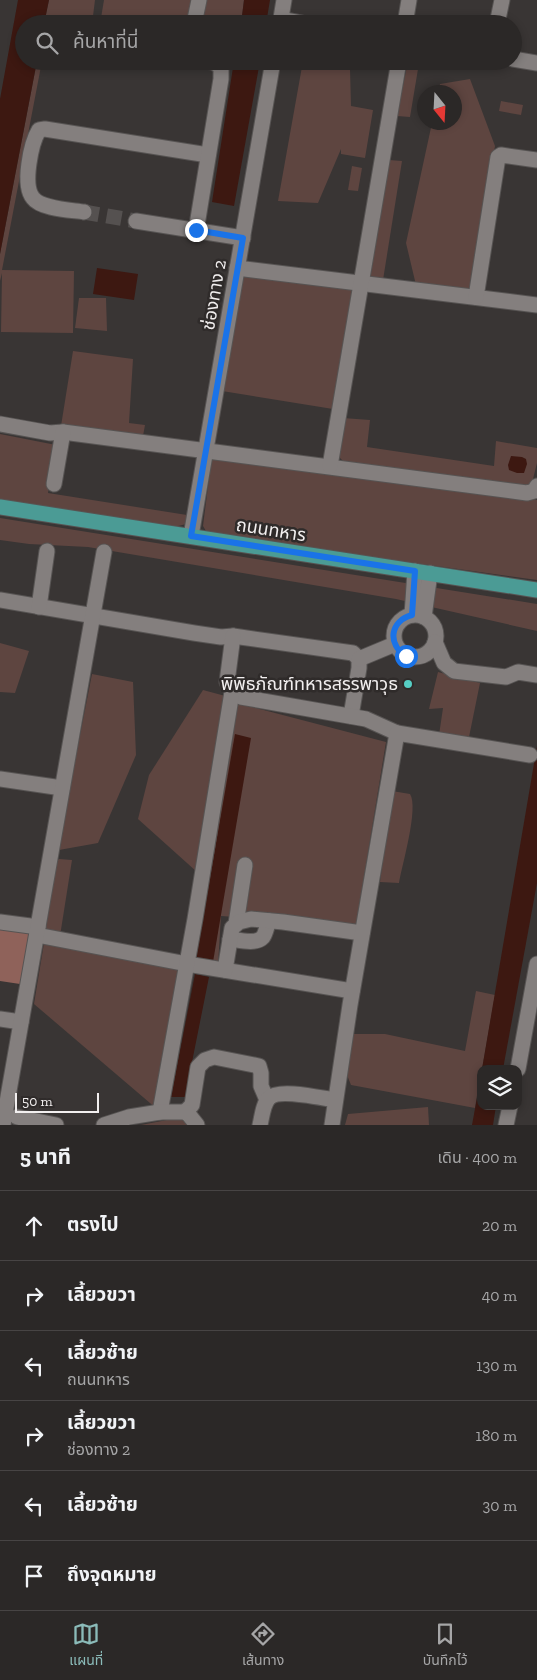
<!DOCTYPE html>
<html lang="th">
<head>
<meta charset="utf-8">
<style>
	body { margin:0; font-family:"Zilla Slab","Noto Sans Thai",serif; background:#33302f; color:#f1f3f6 }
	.controls { position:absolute; right:15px; bottom:15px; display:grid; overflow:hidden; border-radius:10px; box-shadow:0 2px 8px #0003 }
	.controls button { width:45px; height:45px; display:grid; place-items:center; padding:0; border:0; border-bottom:1px solid #474444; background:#2b2827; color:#f1f3f6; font:25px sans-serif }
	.compass { position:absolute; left:417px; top:85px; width:45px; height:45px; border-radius:50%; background:#2b2827; box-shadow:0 2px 8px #0003; rotate:162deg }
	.scale { position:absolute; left:15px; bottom:12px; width:84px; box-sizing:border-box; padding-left:5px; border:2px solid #f2efef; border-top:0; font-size:14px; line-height:18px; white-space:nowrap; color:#f2efef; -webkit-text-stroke:4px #2f2b2a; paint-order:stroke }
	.stop { position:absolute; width:15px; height:15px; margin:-11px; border:4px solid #1a73e8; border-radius:50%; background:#fff }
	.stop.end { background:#1a73e8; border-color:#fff; box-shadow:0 1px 5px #0008 }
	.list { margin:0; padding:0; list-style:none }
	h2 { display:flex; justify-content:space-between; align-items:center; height:65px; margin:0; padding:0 20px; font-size:21px }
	h2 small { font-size:16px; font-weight:400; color:#a6a6a7 }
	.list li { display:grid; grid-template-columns:32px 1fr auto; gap:15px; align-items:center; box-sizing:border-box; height:70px; padding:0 20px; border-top:1px solid #474444 }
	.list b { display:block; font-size:19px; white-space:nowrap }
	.list p { margin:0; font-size:16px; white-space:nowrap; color:#a6a6a7 }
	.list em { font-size:16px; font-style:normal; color:#a6a6a7 }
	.icon { flex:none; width:28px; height:28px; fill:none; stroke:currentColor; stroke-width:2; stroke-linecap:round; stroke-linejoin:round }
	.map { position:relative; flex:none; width:537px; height:1125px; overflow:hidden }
	.search { position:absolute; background:#2b2827; box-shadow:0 2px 8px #0003; left:15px; right:15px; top:15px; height:55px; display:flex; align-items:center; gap:12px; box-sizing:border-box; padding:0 18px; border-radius:28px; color:#a6a6a7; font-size:19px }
	.sheet { height:485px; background:#2b2827 }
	nav { display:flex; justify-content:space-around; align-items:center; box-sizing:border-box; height:70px; border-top:1px solid #474444; background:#2b2827; font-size:14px; color:#a6a6a7 }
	nav a { display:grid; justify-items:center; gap:2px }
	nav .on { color:#8bbbb9 }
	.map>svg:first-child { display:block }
	.green { fill:#5e4540 }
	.forest { fill:#8f625a }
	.water { fill:#3d1811 }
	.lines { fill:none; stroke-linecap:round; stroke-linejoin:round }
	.minor-tunnel { stroke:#555150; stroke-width:15; stroke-dasharray:15 8; stroke-linecap:butt }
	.minor-casing { stroke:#575453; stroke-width:17 }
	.major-casing { stroke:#575453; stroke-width:17 }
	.minor { stroke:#847f7e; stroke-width:15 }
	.major { stroke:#4b9b95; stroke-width:15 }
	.route { stroke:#1a73e8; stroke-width:6 }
	.poi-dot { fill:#56cec4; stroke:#2f2b2a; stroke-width:2 }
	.labels { text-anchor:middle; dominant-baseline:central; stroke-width:5; stroke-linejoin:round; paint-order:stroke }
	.street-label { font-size:18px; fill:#f2efef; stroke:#2f2b2a }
	.poi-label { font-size:18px; fill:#f2efef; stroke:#2f2b2a; text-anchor:end }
</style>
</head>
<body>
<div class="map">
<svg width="537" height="1125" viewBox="0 0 537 1125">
	<rect width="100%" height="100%" fill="#393534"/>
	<g class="green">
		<path d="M49,0H95L92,24H44Z"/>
		<path d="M104,0H194L191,24H100Z"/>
		<path d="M203,0H244L241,24H199Z"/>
		<path d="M37,61H42L2,270L74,271L73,333L1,332L2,273L0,281V254Z"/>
		<path d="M303,61H331L350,69L351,106L373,110L365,158L341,154V149L318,203L278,201Z"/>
		<path d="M408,61H415L413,68L418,69L410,117L397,116Z"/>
		<path d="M470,79L495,146L470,293L416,285L406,243L432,123L454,122V92H438L440,84Z"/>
		<path d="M501,101L523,105L521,115L499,111Z"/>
		<path d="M389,160L402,161L383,280L370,279Z"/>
		<path d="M352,166L362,168L358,191L348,190Z"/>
		<path d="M243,271L353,289L333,409L222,391Z"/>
		<path d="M79,298H106L107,331L75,328Z"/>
		<path d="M73,351L133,359L129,423L145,425L143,436L61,426Z"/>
		<path d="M343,418L370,420L367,447L494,466L496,441L537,448V463L531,487L343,461L339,457Z"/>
		<path d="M0,434L56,445L48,493L187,515L186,524L171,528L0,500Z"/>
		<path d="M212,455L537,500V580L215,535L206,531L203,526Z"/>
		<path d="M0,518L537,604V631L396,599L88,547L29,544L0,540Z"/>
		<path d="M0,643L29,651L15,693L0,692Z"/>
		<path d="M438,672L480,683L468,742L439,735L443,708L429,709Z"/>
		<path d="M92,674L133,682L136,755L98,843L59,850L58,847Z"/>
		<path d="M203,690L229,697L197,872L138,819L149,775Z"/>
		<path d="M233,702L386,742L356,926L221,916L218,965L191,959Z"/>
		<path d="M392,791L410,794C419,808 402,865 399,883L380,882Z"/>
		<path d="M59,859L72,860L60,936L48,934L45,924L55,863Z"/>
		<path d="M44,943L183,966L157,1109L34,1004Z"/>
		<path d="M476,991L495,995L482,1069H481L475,1108L351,1085L347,1075L351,1034H385L465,1051Z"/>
		<path d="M428,1107L429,1125H345L348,1114Z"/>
		<path d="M182,1117L190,1125H141Z"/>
	</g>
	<path class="forest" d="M0,925L33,931L20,984L0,981Z"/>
	<g class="water">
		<path d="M18,0H49L44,24H24V61H37L0,254V99Z"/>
		<path d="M244,0H270L266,24H241Z"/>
		<path d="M234,61H260L234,206L212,202Z"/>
		<path d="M97,268L138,274L134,300L93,294Z"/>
		<path d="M511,456L522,457L526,459L527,464L524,473H517L509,470L508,465Z"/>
		<path d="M235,734L251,738L213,962L196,959Z"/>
		<path d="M537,746V883L503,1069H482Z"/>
		<path d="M195,974L209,977L185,1097H171Z"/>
		<path d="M481,1076V1106H496L493,1125H472Z"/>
	</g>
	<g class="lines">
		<path class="minor-tunnel" d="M84,212L136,221"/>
		<g class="minor-casing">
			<g id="minor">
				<path d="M281,19L307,24"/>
				<path d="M194,24L199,0"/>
				<path d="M280,24L284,0"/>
				<path d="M405,24L409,0"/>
				<path d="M497,24L502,0"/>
				<path d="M513,59L537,63"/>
				<path d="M84,212C71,210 41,209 33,198C22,185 31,143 39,130L45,129L208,155"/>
				<path d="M136,221L243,238"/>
				<path d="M196,231L221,79V67L213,62L205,61"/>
				<path d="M237,268L537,305"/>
				<path d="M476,297L498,157L501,155L537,160"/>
				<path d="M0,424L50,433L63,432L527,493L534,491L537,486"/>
				<path d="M330,466L399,61"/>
				<path d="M54,484L63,432"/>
				<path d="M191,536L273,61"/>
				<path d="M0,600L194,633L221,637L233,636L353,653L359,659V668L351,716"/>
				<path d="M39,607L47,551"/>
				<circle cx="415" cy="636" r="21"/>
				<path d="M412,615L415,571"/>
				<path d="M424,617L430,573"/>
				<path d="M233,636L227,682L232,692L241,697L366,719L397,733"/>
				<path d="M435,642L444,663L454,671L506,677L518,672L537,675"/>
				<path d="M359,659L395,644"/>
				<path d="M0,779L62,788"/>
				<path d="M0,922L38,927"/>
				<path d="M236,924L245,865"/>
				<path d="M37,935L187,964L352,991"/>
				<path d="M230,939C239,940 256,945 263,937C266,933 267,925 269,921"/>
				<path d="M225,970L232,928L239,922L251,919L283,922L362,933"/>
				<path d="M0,1019L21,1022"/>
				<path d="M518,1069L537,964"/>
				<path d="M160,1112L195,919L232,692"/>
				<path d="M185,1112L192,1105L198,1067L205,1060L214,1057L259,1066L261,1073V1086L267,1100"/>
				<path d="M17,1117L56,1125"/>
				<path d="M3,1125L104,552"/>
				<path d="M104,1125L129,1117L160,1112H185L189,1115L197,1125"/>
				<path d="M260,1125C262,1117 263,1104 269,1098C279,1088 321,1098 335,1100"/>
				<path d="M332,1125L350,1005L397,733L530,755"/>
				<path d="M506,1125L510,1106"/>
			</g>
		</g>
		<g class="major-casing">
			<path id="major" d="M0,507L537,590"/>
		</g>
		<use href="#minor" class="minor"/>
		<use href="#major" class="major"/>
	</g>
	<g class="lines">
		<path class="route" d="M196,230L243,238L191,536L415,571L412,615C390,621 387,644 406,656"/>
	</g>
	<circle class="poi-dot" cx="408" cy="684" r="5"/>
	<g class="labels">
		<g class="street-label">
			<text transform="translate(214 295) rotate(-80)">ช่องทาง 2</text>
			<text transform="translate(271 530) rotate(9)">ถนนทหาร</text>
		</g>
		<g class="poi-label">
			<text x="398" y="684">พิพิธภัณฑ์ทหารสรรพาวุธ</text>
		</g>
	</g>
</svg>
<div class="controls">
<button><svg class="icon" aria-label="layers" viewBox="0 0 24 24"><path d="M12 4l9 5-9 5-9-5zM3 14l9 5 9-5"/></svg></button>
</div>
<svg class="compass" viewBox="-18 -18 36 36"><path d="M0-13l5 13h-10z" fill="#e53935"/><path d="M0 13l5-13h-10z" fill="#a6a6a7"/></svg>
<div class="scale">50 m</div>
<div class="stop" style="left:406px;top:656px"></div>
<div class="stop end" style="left:196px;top:230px"></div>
<div class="search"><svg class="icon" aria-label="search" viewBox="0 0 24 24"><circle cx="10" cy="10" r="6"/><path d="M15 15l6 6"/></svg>ค้นหาที่นี่</div>
</div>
<section class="sheet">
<h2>5 นาที<small>เดิน · 400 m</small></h2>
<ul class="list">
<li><svg class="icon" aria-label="ahead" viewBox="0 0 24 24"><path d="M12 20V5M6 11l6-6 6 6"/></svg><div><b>ตรงไป</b></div><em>20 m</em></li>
<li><svg class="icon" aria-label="right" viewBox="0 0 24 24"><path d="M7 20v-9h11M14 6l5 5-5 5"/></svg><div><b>เลี้ยวขวา</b></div><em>40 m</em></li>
<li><svg class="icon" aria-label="left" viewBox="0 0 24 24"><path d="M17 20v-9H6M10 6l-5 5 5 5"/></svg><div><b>เลี้ยวซ้าย</b><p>ถนนทหาร</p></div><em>130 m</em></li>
<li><svg class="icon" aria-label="right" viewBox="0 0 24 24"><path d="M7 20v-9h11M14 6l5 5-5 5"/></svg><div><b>เลี้ยวขวา</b><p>ช่องทาง 2</p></div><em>180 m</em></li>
<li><svg class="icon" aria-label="left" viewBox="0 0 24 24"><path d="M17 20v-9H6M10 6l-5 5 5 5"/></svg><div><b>เลี้ยวซ้าย</b></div><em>30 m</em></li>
<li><svg class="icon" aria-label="arrive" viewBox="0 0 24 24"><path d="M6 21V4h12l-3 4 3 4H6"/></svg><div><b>ถึงจุดหมาย</b></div></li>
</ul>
</section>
<nav>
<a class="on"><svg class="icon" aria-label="map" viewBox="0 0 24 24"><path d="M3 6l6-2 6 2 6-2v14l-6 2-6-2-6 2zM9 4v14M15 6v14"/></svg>แผนที่</a>
<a><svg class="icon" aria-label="directions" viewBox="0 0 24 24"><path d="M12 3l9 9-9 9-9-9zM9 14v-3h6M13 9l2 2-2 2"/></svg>เส้นทาง</a>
<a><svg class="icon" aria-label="saved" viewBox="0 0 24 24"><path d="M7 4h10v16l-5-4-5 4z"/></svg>บันทึกไว้</a>
</nav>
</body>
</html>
